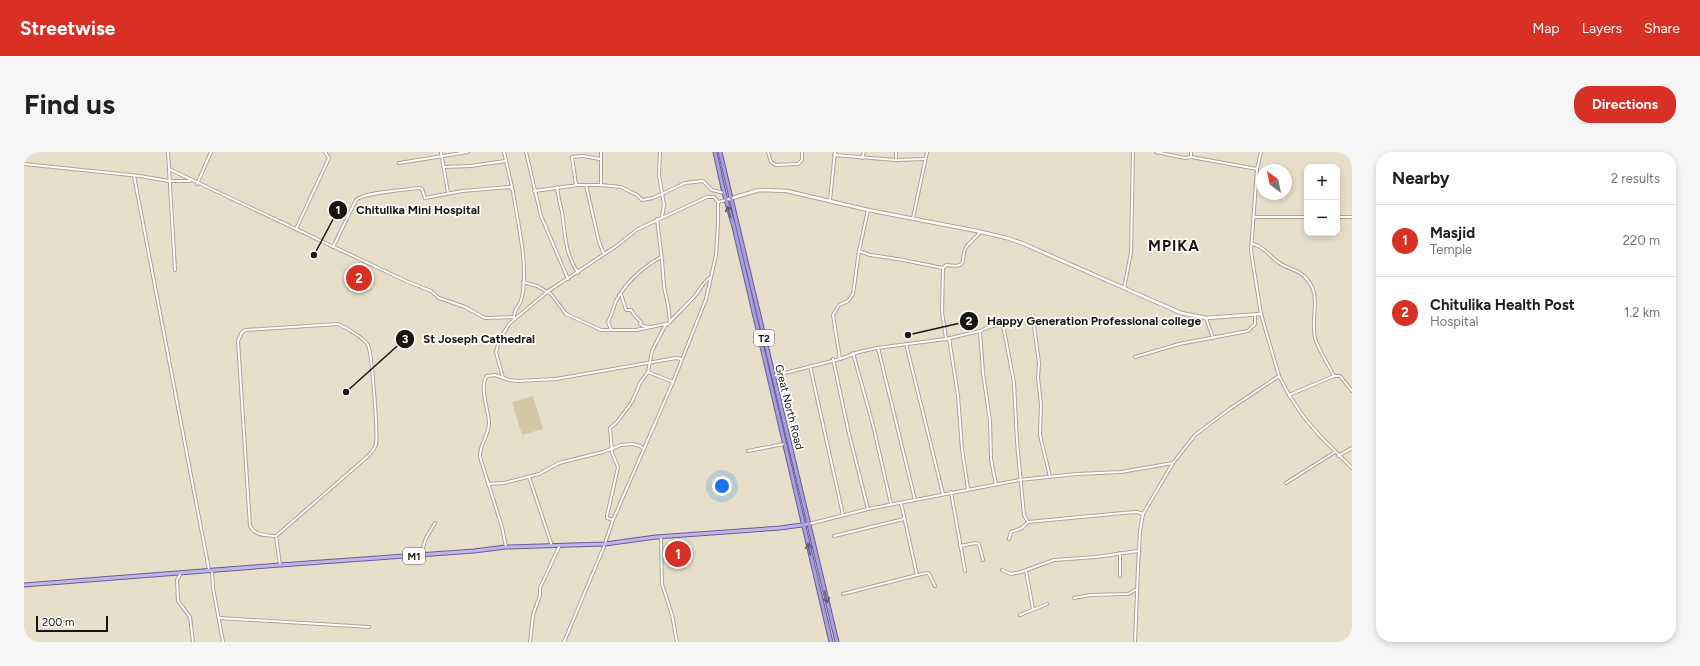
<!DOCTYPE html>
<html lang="en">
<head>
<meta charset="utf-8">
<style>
	body { margin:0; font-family:Figtree,sans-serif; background:#f6f6f6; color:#202124 }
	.controls { position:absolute; right:12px; top:12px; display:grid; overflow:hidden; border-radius:8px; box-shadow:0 2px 6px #0003 }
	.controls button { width:36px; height:36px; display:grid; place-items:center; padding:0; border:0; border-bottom:1px solid #e0e0e0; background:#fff; color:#202124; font:20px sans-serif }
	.compass { position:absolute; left:1232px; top:12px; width:36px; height:36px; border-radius:50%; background:#fff; box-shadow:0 2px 6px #0003; rotate:327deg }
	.scale { position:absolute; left:12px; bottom:10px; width:72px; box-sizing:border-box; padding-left:4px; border:2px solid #18160f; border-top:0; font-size:11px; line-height:14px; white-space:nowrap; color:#18160f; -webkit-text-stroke:3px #fff; paint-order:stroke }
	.you { position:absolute; left:698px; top:334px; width:14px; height:14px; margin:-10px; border:3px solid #fff; border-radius:50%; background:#1a73e8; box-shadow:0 0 0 6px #1a73e833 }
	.badge { display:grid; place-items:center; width:26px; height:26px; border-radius:50%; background:#d93025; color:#fff; font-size:13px; font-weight:700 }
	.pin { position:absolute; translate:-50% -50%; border:2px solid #fff; box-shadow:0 1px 4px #0006 }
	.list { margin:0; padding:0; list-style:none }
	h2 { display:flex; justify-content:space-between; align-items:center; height:52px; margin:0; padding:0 16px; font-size:17px }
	h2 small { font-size:13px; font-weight:400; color:#757577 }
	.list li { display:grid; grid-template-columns:26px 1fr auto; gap:12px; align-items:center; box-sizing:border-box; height:72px; padding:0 16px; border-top:1px solid #e0e0e0 }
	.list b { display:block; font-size:15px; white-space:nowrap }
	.list p { margin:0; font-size:13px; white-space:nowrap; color:#757577 }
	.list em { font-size:13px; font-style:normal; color:#757577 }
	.map { position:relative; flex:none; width:1328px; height:490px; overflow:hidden; border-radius:16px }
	header { display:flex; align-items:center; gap:24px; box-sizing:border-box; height:56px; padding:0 20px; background:#d93025; color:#fff }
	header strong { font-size:19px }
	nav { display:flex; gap:22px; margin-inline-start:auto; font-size:14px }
	.intro { display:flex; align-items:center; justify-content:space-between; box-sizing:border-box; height:96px; padding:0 24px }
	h1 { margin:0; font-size:28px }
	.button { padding:10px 18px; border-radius:16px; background:#d93025; color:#fff; font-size:14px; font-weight:700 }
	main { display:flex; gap:24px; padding:0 24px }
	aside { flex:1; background:#fff; border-radius:16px; box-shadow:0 2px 6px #0003 }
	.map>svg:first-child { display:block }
	.green { fill:#d2c7a6 }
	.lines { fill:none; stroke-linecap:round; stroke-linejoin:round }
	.minor-casing { stroke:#aaa592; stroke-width:4 }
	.secondary-casing { stroke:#aaa592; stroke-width:4.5 }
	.primary-casing { stroke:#685e92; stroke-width:5 }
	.trunk-casing { stroke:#685e92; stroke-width:5 }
	.minor { stroke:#fff; stroke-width:2 }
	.secondary { stroke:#fff; stroke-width:2.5 }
	.primary { stroke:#beb6e8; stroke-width:3 }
	.trunk { stroke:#a89ee0; stroke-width:3 }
	.oneway { stroke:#605a78 }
	.labels { text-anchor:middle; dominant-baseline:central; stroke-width:3.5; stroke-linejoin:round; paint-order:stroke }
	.shield { fill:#fff; stroke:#5d5c57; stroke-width:1 }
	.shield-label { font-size:10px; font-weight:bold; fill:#18160f }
	.street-label { font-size:11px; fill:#18160f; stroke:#fff }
	.district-label { font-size:15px; font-weight:bold; letter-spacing:1px; fill:#18160f; stroke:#fff }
	.leader { fill:none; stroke:#18160f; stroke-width:1.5 }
	.callout-dot { fill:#18160f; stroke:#fff; stroke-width:1.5 }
	.mark-label { font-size:12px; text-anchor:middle; font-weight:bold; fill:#fff }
	.callout-label { font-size:12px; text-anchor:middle; font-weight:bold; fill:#18160f; stroke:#fff; stroke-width:3.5; stroke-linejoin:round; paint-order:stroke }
</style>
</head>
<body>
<header>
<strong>Streetwise</strong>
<nav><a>Map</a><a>Layers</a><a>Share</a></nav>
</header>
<div class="intro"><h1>Find us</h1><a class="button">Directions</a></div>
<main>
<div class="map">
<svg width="1328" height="490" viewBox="0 0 1328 490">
	<rect width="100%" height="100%" fill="#e6e0cb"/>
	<path class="green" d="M509,244L519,277L498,283L488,250Z"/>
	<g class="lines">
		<g class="minor-casing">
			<g id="minor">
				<path d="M144,0L151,118"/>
				<path d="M417,0L424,41"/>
				<path d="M480,0L488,35"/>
				<path d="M502,0L517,64L544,127"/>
				<path d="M577,0V33"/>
				<path d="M636,0L635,23L640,53L638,65"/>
				<path d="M744,0L747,10L752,13L774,12L778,8V0"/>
				<path d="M1132,0L1161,6L1167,5"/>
				<path d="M1167,0V5L1233,17"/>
				<path d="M1237,0L1233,17L1227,99L1237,162L1255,224L1265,243L1279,264L1296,284L1328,316"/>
				<path d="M810,3L872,8L901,7"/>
				<path d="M838,6L840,0"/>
				<path d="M872,8V0"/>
				<path d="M375,11L444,0"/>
				<path d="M0,12L116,24L145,29H166"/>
				<path d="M420,15L446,14L482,9"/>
				<path d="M145,17L382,129L407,139L415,146L441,155L461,166L490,165L491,167"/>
				<path d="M110,24L185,418"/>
				<path d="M173,32L187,0"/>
				<path d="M552,33L548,5L559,4L576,7"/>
				<path d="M562,33L575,90L580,102"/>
				<path d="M533,35C534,44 536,52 538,60C541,82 541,102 554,121"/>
				<path d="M510,39L554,33H577L597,35L613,43L618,48L629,46L661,31L679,29L688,38L700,41"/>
				<path d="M806,48L811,0"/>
				<path d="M1230,65H1283"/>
				<path d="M1313,65H1328"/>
				<path d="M889,66L903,0"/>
				<path d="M633,67L638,108L640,135L644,153L646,170"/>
				<path d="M272,77L305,6L301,0"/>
				<path d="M1227,91C1244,97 1244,104 1257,112C1265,117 1275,118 1281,125C1299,143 1286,164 1291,186C1295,199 1304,212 1310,224"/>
				<path d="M309,95L332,48C341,40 381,38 395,36L398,37L401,46L438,39L487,35L489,39C493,68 501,98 500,127C500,134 499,142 497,149C494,155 490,158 490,165"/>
				<path d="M835,99L846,103L874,107L919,116"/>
				<path d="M499,130L513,134L527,142L542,162L577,178H612L642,172"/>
				<path d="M1100,136L1107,101L1109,0"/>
				<path d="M597,142L602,158H607L611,164L617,170L616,172L619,174L625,175"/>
				<path d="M1182,166L1189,186"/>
				<path d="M977,172L1002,168L1008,170L1010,174L1015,211L1014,226L1017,252L1016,283L1026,325"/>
				<path d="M587,177L584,170C588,163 589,156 592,149C602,130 618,116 637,105"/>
				<path d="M956,179L959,221L966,269L967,307L972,333"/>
				<path d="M925,186L934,244L938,297L944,337"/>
				<path d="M922,187L918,160L919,116L922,113C948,117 934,106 943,94C947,89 952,86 956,80"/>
				<path d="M882,192L919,342"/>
				<path d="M854,196L891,348"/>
				<path d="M829,201L849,273L867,352"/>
				<path d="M1111,205L1155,192L1224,179L1231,172V163"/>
				<path d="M809,207L825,282L844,357"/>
				<path d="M816,207L809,163L815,153L824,149L829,142L835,99L844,58"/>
				<path d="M786,214L819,363"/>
				<path d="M624,220L649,230"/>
				<path d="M749,224L816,207L835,200L853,196L922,187L956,179L965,175L977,172L980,178L990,231L993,290L1000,363L1004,370L1099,361L1113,360L1119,362"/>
				<path d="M479,226L472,200L475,189L485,172L523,140L591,95L614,77L683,45H690L694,50"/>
				<path d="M1265,243L1310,224H1316L1328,239"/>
				<path d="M724,299L760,292"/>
				<path d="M1314,304L1328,296"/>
				<path d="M505,325L528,394"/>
				<path d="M1262,331L1311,300"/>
				<path d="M464,332L480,331L515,322L535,311L579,300L597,293L609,292L616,294L620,297"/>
				<path d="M927,340L941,419"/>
				<path d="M589,368L583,366V364L594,315L588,301L586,276L593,270L608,250L616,231L624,220L628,199L642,172L643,173C651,164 660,156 668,147C675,141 678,130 687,125"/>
				<path d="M785,372L844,357L995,328L1053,322L1097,320L1149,311"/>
				<path d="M252,384L343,305C347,301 351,297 352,292C354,284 348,201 344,193C340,186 321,175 314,172L222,178L218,180L214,189L226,374C231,384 242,383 252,384L256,413"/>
				<path d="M810,384L880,367"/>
				<path d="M637,385L638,432L648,463L653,490"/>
				<path d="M985,387L987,380L998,376L1004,370"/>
				<path d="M936,394L952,391L955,392L959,408"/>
				<path d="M482,395L478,375L456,305C455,292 466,283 465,269C464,258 455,233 463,224L471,223L485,228L493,229L532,227L652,206L658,207"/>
				<path d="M1096,401V424"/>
				<path d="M397,402L402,386L411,371"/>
				<path d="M978,418L987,422L997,420L1030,408L1072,405L1114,399"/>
				<path d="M188,419L189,436L199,490"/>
				<path d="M1002,419L1009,457"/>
				<path d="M157,421L153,428L154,449L166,465L169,490"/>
				<path d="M893,423L903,421L905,422L911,434"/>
				<path d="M819,442L893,423L877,351"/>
				<path d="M1050,446L1066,443L1104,442L1113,437"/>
				<path d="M996,463L1023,452"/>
				<path d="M195,466L345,475"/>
				<path d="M506,490L509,463L516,443V436L536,393"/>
				<path d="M540,490L579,397L589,368L649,230L682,147L692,103L694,72V50L702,48"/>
				<path d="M1111,490L1114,416L1116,379L1119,362L1149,311L1171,283L1207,256L1255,224"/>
			</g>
		</g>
		<g class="secondary-casing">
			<path id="secondary" d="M702,48L735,38L763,39L844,58L953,79L983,86L1000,92L1157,161L1182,166L1237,162"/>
		</g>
		<g class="primary-casing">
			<path id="primary" d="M0,433L256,413L450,399L482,395L581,392L632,385L756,376L785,372"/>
		</g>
		<g class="trunk-casing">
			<g id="trunk">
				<path d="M691,0L700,41L710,75L807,490"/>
				<path d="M696,0L813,490"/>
			</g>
		</g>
		<use href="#minor" class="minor"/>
		<use href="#secondary" class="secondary"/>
		<use href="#primary" class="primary"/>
		<use href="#trunk" class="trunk"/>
	</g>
	<defs><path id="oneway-shaft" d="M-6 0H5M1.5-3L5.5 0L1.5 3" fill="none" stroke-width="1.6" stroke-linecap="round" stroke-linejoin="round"/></defs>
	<g class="oneway">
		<use href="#oneway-shaft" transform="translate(705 60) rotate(-106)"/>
		<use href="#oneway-shaft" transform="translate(785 397) rotate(-103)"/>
		<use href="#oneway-shaft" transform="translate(802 445) rotate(76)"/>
	</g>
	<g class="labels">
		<g class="shield">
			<rect x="730" y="178" width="20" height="16" rx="3"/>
			<rect x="379" y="396" width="22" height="16" rx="3"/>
		</g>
		<g class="shield-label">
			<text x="740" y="186">T2</text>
			<text x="390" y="404">M1</text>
		</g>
		<g class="street-label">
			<text transform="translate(765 255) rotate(76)">Great North Road</text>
		</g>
		<g class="district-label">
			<text x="1150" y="94">MPIKA</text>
		</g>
	</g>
	<path class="leader" d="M290 103L314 58M884 183L945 169M322 240L381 187"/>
	<g class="callout-dot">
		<circle cx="290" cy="103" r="4"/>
		<circle cx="884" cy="183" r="4"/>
		<circle cx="322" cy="240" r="4"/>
		<circle cx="314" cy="58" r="10"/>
		<circle cx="945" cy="169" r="10"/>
		<circle cx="381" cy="187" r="10"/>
	</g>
	<g class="mark-label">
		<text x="314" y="62">1</text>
		<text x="945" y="173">2</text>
		<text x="381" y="191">3</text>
	</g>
	<g class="callout-label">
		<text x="394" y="62">Chitulika Mini Hospital</text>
		<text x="1070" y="173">Happy Generation Professional college</text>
		<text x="455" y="191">St Joseph Cathedral</text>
	</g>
</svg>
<div class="controls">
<button>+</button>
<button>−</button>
</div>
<svg class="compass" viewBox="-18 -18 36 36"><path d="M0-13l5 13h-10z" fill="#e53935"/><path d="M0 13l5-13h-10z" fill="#757577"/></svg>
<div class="scale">200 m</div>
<div class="you"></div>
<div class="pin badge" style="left:654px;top:402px">1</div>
<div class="pin badge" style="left:335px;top:126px">2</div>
</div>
<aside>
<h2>Nearby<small>2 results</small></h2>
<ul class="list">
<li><span class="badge">1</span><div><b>Masjid</b><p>Temple</p></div><em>220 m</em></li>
<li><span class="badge">2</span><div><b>Chitulika Health Post</b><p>Hospital</p></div><em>1.2 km</em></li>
</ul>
</aside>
</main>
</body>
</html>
